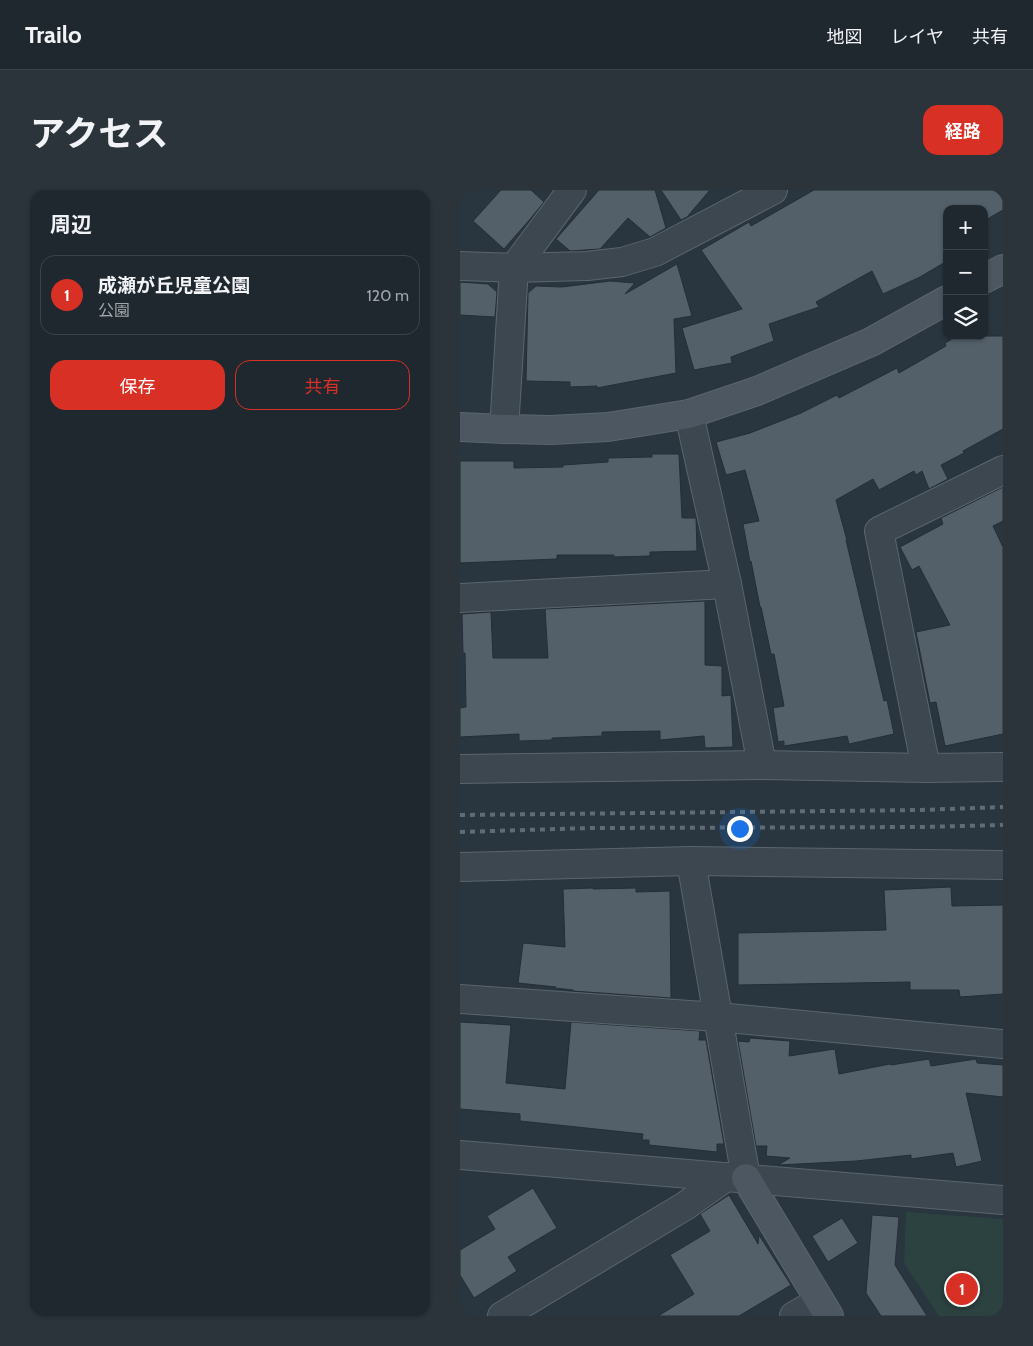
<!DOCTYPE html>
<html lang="ja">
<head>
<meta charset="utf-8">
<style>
	body { margin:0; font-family:Cabin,"Noto Sans JP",sans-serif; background:#2c343b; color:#f1f3f6 }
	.controls { position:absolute; right:15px; top:15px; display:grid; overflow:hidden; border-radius:10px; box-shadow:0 1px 4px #0004 }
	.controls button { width:45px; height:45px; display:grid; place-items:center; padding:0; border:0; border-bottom:1px solid #3c444b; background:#1f282f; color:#f1f3f6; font:25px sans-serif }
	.you { position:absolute; left:279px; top:638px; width:18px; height:18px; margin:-12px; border:4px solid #fff; border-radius:50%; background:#1a73e8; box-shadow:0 0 0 8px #1a73e833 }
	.badge { display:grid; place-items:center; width:32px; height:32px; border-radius:50%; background:#d93025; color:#fff; font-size:16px; font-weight:700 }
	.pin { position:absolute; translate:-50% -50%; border:2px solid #fff; box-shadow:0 1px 5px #0006 }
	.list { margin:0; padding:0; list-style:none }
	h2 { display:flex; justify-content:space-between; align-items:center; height:65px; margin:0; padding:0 20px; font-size:21px }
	h2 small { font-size:16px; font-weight:400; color:#a1a6aa }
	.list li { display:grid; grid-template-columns:32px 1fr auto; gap:15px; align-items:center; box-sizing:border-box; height:80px; margin:0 10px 10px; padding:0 10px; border:1px solid #3c444b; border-radius:15px }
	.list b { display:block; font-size:19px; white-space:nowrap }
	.list p { margin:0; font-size:16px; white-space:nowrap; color:#a1a6aa }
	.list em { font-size:16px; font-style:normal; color:#a1a6aa }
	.actions { display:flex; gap:10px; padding:15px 20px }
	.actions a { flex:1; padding:11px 0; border:1px solid #d93025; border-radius:15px; text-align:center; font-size:18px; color:#d93025 }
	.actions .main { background:#d93025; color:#fff }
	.icon { flex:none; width:28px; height:28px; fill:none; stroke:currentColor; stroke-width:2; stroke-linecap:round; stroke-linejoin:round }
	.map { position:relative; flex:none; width:543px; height:1126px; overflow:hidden; border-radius:15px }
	header { display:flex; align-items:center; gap:30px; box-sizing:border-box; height:70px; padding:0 25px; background:#1f282f; border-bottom:1px solid #3c444b }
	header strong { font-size:24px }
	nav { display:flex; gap:28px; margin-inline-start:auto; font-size:18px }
	.intro { display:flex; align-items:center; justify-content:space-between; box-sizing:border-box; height:120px; padding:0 30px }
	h1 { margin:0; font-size:35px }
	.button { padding:12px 22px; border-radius:15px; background:#d93025; color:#fff; font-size:18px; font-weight:700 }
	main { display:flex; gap:30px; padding:0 30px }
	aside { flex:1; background:#1f282f; border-radius:15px; box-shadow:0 1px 4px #0004 }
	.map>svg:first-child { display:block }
	.green { fill:#2c4240 }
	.building { fill:#536069; stroke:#242e36 }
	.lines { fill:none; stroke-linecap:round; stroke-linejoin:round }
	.street-casing { stroke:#5b656c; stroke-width:30 }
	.secondary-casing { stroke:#5b656c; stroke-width:30 }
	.street { stroke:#3d474f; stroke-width:28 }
	.secondary { stroke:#4c5761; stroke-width:28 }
	.rail { stroke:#606c75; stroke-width:4; stroke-dasharray:5 5; stroke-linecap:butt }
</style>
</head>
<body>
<header>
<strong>Trailo</strong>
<nav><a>地図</a><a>レイヤ</a><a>共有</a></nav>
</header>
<div class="intro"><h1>アクセス</h1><a class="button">経路</a></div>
<main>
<aside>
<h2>周辺<small></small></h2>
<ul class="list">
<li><span class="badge">1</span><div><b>成瀬が丘児童公園</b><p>公園</p></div><em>120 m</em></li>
</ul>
<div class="actions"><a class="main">保存</a><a>共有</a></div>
</aside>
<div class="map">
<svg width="543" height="1126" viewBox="0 0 543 1126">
	<rect width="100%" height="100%" fill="#29353f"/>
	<path class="green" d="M446,1022L543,1029V1126H479L444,1073Z"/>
	<g class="building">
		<path d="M41,0H71L84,12L71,28L44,59L13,31Z"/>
		<path d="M139,0H195L206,38L190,47L168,28L140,59L110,61L96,49Z"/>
		<path d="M201,0H250L227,27L221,30Z"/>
		<path d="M354,0H543V20L524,31V19H487V71L460,87L423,104L412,81L356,112L359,117L309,134L314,151L271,167L272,173L234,180L222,138L282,119L241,60L289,32L291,36Z"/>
		<path d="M217,74L232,126L214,129L216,183L137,198V196L110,197V192L66,191L68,103L76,96L102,97L150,91L175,93L165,104Z"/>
		<path d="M0,92L28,94L37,102L35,127L0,125Z"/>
		<path d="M498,146H543V239L503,261L504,263L481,275L488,289L469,299L462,281L456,285L454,281L419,300L413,289L376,310L387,350H386L424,511L427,510L434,544L389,554L387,546L324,556V551L318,552L313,518L324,516L314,464H311L301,417H300L291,371L290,372L283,334L299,331L285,280L266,285L256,252L290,243L341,223L377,205L379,208L437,178L439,183L486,156L485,153Z"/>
		<path d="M192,264H219L222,328H236L237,361L190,362V366L154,367V365H97V369L0,373V271H54V278L103,277V275L148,272V268L192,267Z"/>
		<path d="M543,297V331L533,336L543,357V544L485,556L476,512L470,513L456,442L490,435L459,376L452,380L440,357L483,334L481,328Z"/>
		<path d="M245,411V475L262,476V506L271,505L273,557L245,558L244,546L200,550V541L142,542V546L92,548V550L59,551V544L0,547V518L6,517L5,463H3L2,424L31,422L33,468H88L85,419Z"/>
		<path d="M491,697L492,716L543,715V804L500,807L499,800H450V792L278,795V743L426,740L424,700Z"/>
		<path d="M133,698V699L176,698V702L210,701L211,808L113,801V800L95,798L96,797L58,793L63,753L105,757L103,699Z"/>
		<path d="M0,832L51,835L46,893L105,899L111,832L240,841L239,850H246L264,954H257V962L189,955V950H182L183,944L60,931V924L0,919Z"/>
		<path d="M290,848L330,851L329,866L375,859L379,884L430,874L431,875L469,869L471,876L516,869L517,873L543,875V907L506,903L522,971L496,977L493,963L451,969V965L396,971L318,975L330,968L306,966L307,956H296L278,851L289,852Z"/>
		<path d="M73,998L97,1038L48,1067L57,1081L14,1108L0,1085V1060L35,1039L27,1026Z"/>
		<path d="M269,1005L298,1054L299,1045L331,1095L279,1126H198L234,1104L210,1065L250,1041L240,1024Z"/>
		<path d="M412,1025L439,1027L435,1075L467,1126H421L406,1103Z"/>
		<path d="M382,1028L398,1053L368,1072L352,1046Z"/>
	</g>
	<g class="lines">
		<g class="street-casing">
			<g id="street">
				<path d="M0,76L54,78L127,76L162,72L195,62L313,0"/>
				<path d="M229,224L267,394L302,575"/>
				<path d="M44,239L54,78L112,0"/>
				<path d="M0,408L267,394"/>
				<path d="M466,578L419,341L543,280"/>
				<path d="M0,579L302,575L466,578L543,577"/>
				<path d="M231,671L286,988"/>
				<path d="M0,677L231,671L543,675"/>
				<path d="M0,809L258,827L543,854"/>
				<path d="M0,965L543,1010"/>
				<path d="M42,1126L225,1016L266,987"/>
				<path d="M334,1126L360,1111"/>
			</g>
		</g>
		<g class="secondary-casing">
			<g id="secondary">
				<path d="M524,89L543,79"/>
				<path d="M0,237L44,239L91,240L148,237L229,224L297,201L411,152L487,110"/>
				<path d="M286,988L369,1126"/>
			</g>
		</g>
		<use href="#street" class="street"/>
		<use href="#secondary" class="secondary"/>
		<g class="rail">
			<path d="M0,625L461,620L543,617"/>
			<path d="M0,642L130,638L464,637L543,635"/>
		</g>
	</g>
</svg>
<div class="controls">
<button>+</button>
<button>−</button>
<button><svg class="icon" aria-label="layers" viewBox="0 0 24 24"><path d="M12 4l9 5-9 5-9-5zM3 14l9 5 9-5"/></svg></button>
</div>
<div class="you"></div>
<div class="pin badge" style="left:502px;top:1099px">1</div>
</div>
</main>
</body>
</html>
